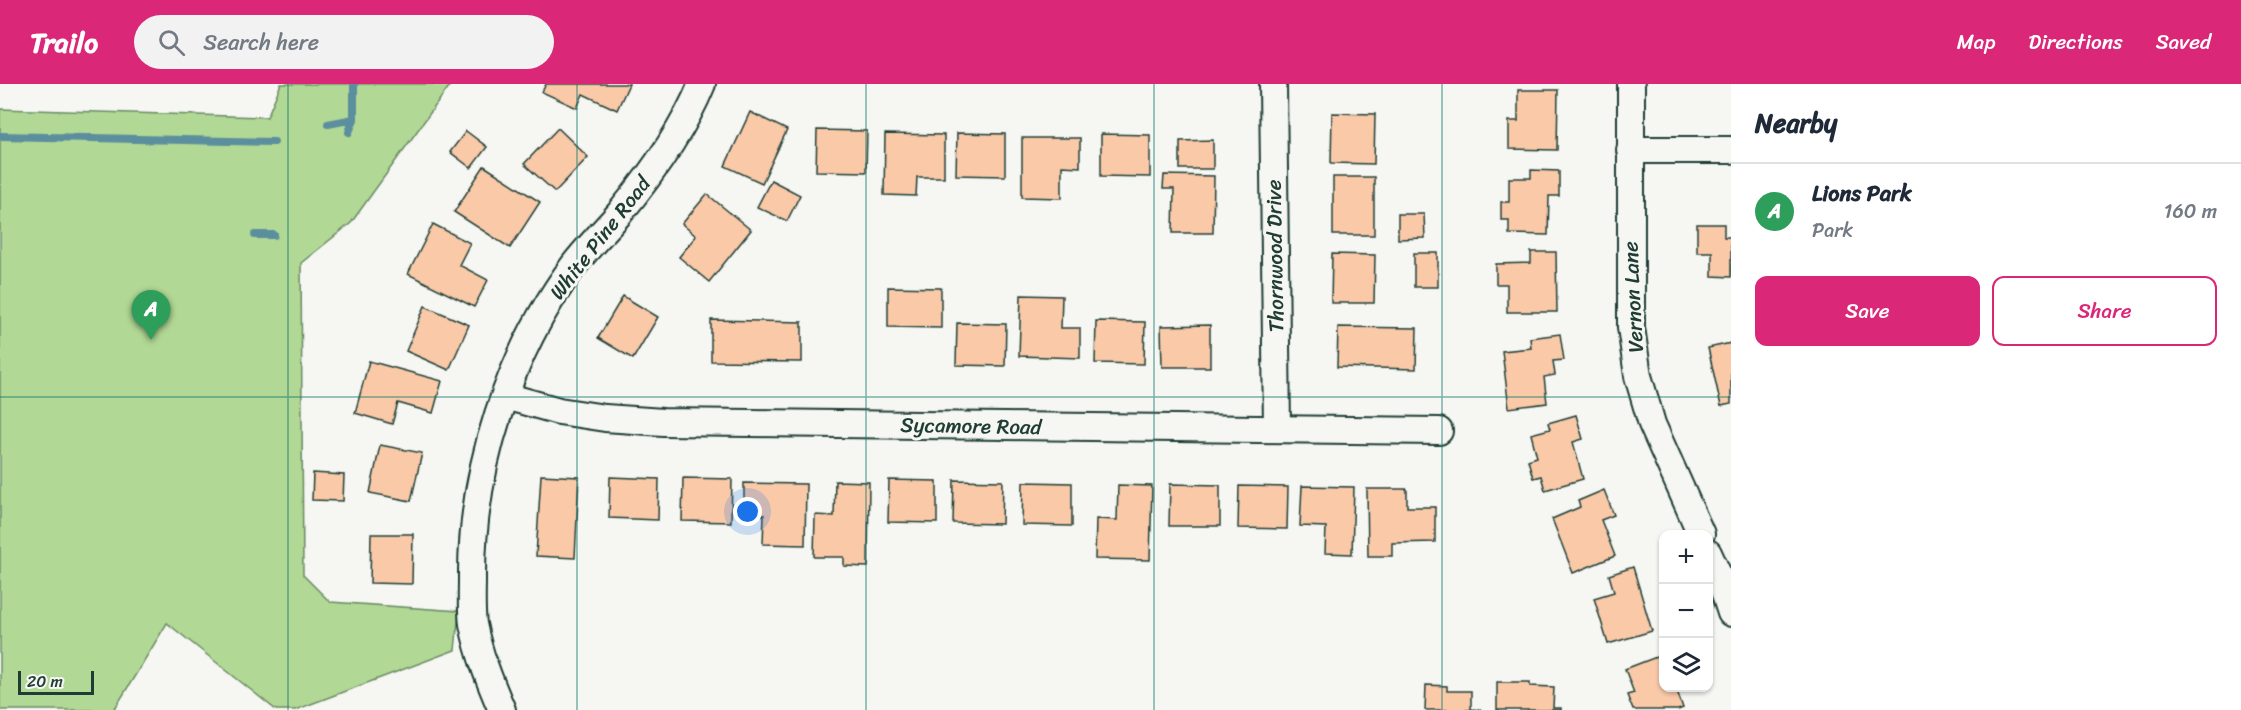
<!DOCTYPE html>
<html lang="en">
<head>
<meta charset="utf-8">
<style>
	body { margin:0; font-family:Sriracha,sans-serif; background:#f2f2f3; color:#1f2937 }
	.controls { position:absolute; right:18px; bottom:18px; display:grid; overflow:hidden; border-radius:12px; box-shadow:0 2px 4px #0004 }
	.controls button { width:54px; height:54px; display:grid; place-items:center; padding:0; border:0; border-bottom:2px solid #e0e1e3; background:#fff; color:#1f2937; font:30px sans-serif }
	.scale { position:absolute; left:18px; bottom:15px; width:76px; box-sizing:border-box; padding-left:6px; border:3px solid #1f3d34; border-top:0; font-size:16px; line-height:21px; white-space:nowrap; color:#1f3d34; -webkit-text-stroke:4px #f6f6f2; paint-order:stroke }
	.you { position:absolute; left:748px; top:428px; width:21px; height:21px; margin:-15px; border:4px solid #fff; border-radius:50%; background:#1a73e8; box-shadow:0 0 0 9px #1a73e833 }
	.badge { display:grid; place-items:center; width:39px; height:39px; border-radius:50%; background:#db2777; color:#fff; font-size:20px; font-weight:700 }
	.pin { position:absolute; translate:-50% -50px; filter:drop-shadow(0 2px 3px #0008) }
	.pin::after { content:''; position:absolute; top:32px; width:21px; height:18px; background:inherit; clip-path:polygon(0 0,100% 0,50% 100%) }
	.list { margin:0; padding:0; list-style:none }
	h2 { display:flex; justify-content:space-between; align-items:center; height:78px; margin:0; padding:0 24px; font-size:26px }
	h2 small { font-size:20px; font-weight:400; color:#747a83 }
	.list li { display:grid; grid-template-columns:39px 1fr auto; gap:18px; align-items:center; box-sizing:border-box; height:96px; padding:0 24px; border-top:2px solid #e0e1e3 }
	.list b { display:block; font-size:22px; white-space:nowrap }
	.list p { margin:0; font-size:20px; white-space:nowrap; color:#747a83 }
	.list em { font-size:20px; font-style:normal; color:#747a83 }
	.actions { display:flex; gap:12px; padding:18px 24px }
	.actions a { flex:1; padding:14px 0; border:2px solid #db2777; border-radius:12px; text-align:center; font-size:21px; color:#db2777 }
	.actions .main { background:#db2777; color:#fff }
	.icon { flex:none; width:33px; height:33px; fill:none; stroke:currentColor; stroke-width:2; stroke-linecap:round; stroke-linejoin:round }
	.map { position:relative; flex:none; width:1731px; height:626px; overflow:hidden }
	header { display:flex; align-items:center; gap:36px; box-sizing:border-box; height:84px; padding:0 30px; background:#db2777; color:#fff }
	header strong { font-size:28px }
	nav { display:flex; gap:33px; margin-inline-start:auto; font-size:21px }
	.search { width:420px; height:54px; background:#f2f2f3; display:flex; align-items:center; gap:15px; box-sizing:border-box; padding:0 21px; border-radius:33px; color:#747a83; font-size:22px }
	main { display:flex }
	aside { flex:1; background:#fff }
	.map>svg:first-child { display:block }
	.green { fill:#b1d894; stroke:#688a64; stroke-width:1.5 }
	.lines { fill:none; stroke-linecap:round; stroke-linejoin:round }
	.stream { stroke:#5b8f9e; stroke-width:8 }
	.building { fill:#f9c9a8; stroke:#1f3d34; stroke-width:1.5 }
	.street-casing { stroke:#1f3d34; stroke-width:30 }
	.street { stroke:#f6f6f2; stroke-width:26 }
	.grid { fill:none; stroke:#0f766e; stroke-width:1.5; stroke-opacity:0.55 }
	.labels { text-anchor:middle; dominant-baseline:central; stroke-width:6; stroke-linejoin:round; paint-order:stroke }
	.street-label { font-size:21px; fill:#1f3d34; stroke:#f6f6f2 }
</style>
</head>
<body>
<header>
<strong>Trailo</strong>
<div class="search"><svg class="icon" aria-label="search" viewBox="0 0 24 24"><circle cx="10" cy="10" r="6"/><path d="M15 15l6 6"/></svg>Search here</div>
<nav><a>Map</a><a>Directions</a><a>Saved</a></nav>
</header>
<main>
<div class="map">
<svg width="1731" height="626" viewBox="0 0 1731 626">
	<rect width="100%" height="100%" fill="#f6f6f2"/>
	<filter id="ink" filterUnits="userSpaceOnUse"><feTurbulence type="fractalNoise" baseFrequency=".0167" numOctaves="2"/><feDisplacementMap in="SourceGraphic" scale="12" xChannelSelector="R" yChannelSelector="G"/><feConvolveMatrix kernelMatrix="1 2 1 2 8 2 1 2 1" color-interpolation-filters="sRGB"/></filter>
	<g filter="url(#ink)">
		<path class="green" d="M281,0H451L351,139L301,179L303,491L330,518L459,527L455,566L295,626H276L167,539L114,626H0V25L267,33Z"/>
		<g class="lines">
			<g class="stream">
				<path d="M328,40L354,35V0"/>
				<path d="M349,48L354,35"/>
				<path d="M0,52L274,58"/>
				<path d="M255,151H274"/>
			</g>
		</g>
		<g class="building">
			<path d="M546,0H629L617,26L583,10L577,24L542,8Z"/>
			<path d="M1518,6H1558L1557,66L1509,65V37H1518Z"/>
			<path d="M750,28L787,46L762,99L725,82Z"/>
			<path d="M1332,29L1375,30L1374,80L1331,79Z"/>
			<path d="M558,44L588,73L555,108L524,80Z"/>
			<path d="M817,46L867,47L866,88L816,87Z"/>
			<path d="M466,47L487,63L471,84L450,68Z"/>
			<path d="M957,49L1005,50V92L956,91Z"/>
			<path d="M885,50L944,51V93H917L916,112L884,111Z"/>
			<path d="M1101,50L1150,51V93L1101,92Z"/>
			<path d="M1022,54H1080V83L1062,82V114L1022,113Z"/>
			<path d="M1213,56V85H1180V57Z"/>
			<path d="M484,82L540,118L510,164L454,128Z"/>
			<path d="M1531,86L1559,87V112H1549L1548,151L1509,150V136H1501V118H1509V94H1531Z"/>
			<path d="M1164,91L1214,92L1213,149H1173L1174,105H1163Z"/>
			<rect x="1333" y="93" width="41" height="58"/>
			<path d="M771,96L800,111L787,137L757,123Z"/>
			<path d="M707,110L751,146L709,198L679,173L696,152L682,140Z"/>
			<path d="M1398,130H1424L1425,154L1398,155Z"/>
			<path d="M433,140L470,159L459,181L488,196L474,223L408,190Z"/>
			<path d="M1697,140H1724V153H1731V193L1712,192V168H1697Z"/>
			<path d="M1531,168H1556L1557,228H1507V200H1496V180L1531,179Z"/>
			<rect x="1414" y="169" width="24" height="34"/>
			<path d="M1332,170L1375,171L1374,219H1331Z"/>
			<path d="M888,203L941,204V244L888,243Z"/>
			<path d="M1021,211L1062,212L1061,244H1080V274L1019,272Z"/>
			<path d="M623,212L658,233L633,275L598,254Z"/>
			<path d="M425,222L469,241L449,286L406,267Z"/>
			<path d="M711,236L802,238V278L711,277Z"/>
			<path d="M1096,237L1145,238L1144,280L1095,279Z"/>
			<path d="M957,239L1006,240L1005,282L956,281Z"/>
			<path d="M1210,241V283H1162L1161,242Z"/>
			<path d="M1338,243L1417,244L1416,285L1337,283Z"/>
			<path d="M1560,250L1564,276L1553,277L1555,291L1544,293L1547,319L1509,324L1502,267L1531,264L1530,254Z"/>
			<path d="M1731,259V320L1721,322L1708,264Z"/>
			<path d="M369,277L442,297L433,329L398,319L392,340L355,329Z"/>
			<path d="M1576,331L1583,355L1573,358L1583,395L1545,406L1541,392L1533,394L1528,376L1537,373L1531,350L1550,345L1548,339Z"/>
			<path d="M380,361L422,369L411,417L370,409Z"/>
			<path d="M313,389L344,391L343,417L312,416Z"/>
			<path d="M541,391L579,393L575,474L536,472Z"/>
			<path d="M610,393L659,395L658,436L609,434Z"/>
			<path d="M683,394L732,395L731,438L682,437Z"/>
			<path d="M889,396L937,397V439L888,438Z"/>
			<path d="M954,396L1003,397L1002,440L953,439Z"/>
			<path d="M835,397L869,398L868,483L844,482V473H814L815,431L834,432Z"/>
			<path d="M1023,398L1072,399V442L1022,441Z"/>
			<path d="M744,399L806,400L805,461L763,460L764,431L744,430Z"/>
			<path d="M1170,400L1220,401V442H1169Z"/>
			<path d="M1118,401L1152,402L1150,476L1095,475L1096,435L1117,436Z"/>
			<path d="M1239,402L1288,403L1287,445L1238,444Z"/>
			<path d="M1302,402L1354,403L1352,470L1325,469L1326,443L1300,442Z"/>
			<path d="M1367,405H1407V423H1435V458L1392,459V472H1368Z"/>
			<path d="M1604,406L1614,431L1601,436L1615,472L1573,489L1552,435L1580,423L1578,417Z"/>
			<path d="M371,450H413L412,500L370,499Z"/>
			<path d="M1633,483L1652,547L1608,560L1594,514L1614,508L1609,491Z"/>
			<path d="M1664,570V604H1676L1683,624L1678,626H1633L1627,611L1634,609L1625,585Z"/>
			<path d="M1497,598H1530V602L1554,603L1553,624H1561V626H1497Z"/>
			<path d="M1426,601L1447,602V607H1471V625L1481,626H1425Z"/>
		</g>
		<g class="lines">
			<g class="street-casing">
				<g id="street">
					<path d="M1273,0L1277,345"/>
					<path d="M1631,0V243L1638,292L1652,340L1701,450"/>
					<path d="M1630,66H1731"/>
					<path d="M505,312L559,327L605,334L663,338L1439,347"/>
					<path d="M1708,469L1720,495L1731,529"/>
					<path d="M502,626C490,598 479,571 473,540C471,526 472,509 472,495C471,385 509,269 574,181C588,163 604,147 619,130C651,91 683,47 702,0"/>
				</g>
			</g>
			<use href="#street" class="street"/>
		</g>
	</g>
	<path class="grid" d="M288,0V626M577,0V626M866,0V626M1154,0V626M1442,0V626M0,313H1731"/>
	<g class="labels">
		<g class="street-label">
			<text transform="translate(600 154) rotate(-52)">White Pine Road</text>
			<text transform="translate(1275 172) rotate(-91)">Thornwood Drive</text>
			<text transform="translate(1633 213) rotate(-93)">Vernon Lane</text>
			<text transform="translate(971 342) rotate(1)">Sycamore Road</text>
		</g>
	</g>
</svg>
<div class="controls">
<button>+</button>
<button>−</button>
<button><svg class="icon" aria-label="layers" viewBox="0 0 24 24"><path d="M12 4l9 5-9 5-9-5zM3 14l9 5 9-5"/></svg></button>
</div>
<div class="scale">20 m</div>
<div class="you"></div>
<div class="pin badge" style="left:151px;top:256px;background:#2e9e5b">A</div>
</div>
<aside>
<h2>Nearby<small></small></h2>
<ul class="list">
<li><span class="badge" style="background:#2e9e5b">A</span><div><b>Lions Park</b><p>Park</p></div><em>160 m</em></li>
</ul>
<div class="actions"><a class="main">Save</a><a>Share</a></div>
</aside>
</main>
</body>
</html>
